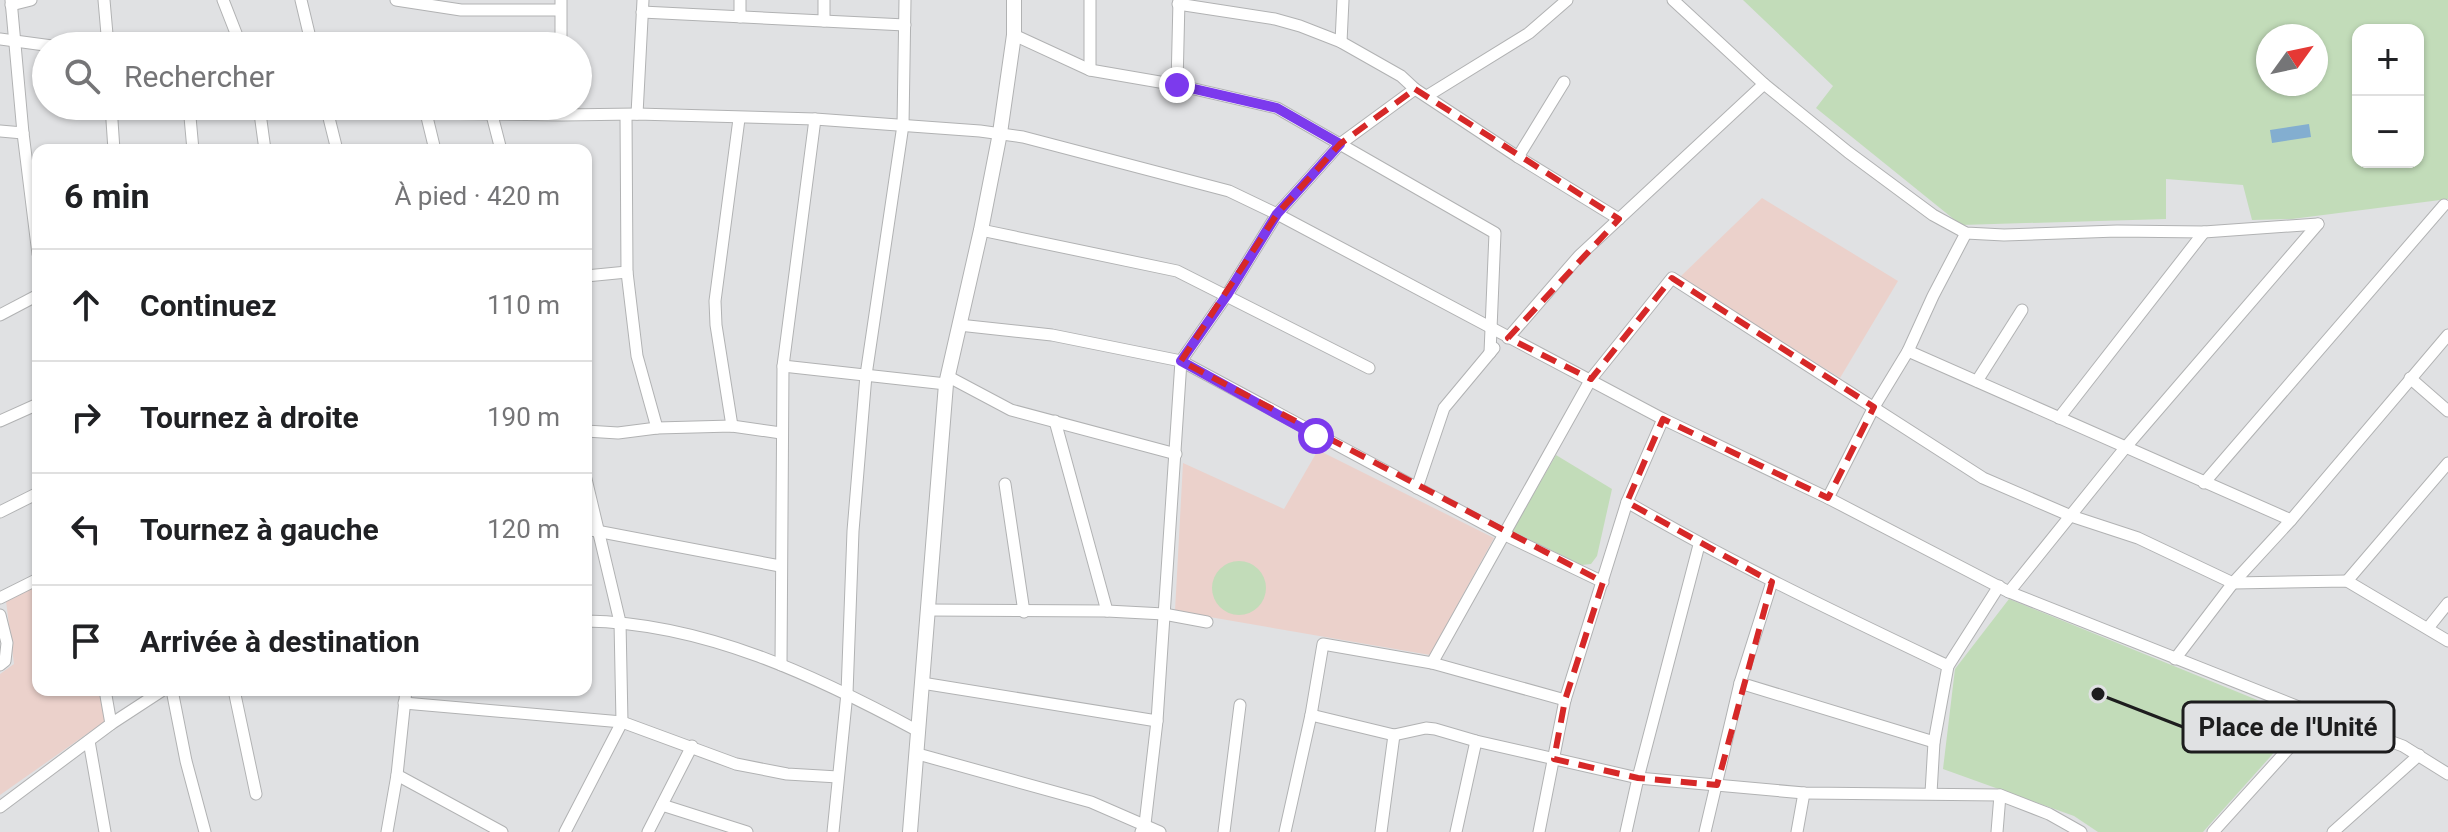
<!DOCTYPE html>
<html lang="fr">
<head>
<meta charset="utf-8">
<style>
	body { margin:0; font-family:Roboto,sans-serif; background:#f6f6f6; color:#202124 }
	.controls { position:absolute; right:24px; top:24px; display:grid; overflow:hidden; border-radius:16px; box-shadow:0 2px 6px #0004 }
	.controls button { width:72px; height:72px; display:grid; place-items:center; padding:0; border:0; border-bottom:2px solid #e0e0e0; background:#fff; color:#202124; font:40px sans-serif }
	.compass { position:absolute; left:2256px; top:24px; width:72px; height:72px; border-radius:50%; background:#fff; box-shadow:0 2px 6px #0004; rotate:57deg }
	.stop { position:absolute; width:24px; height:24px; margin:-18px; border:6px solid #7c3aed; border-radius:50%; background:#fff }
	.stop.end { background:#7c3aed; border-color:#fff; box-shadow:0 2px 8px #0008 }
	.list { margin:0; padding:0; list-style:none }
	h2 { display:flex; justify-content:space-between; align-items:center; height:104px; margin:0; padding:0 32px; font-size:34px }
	h2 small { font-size:26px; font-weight:400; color:#757577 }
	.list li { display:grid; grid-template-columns:52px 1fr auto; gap:24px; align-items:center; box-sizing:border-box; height:112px; padding:0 32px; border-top:2px solid #e0e0e0 }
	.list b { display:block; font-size:30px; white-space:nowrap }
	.list em { font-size:26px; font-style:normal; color:#757577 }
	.icon { flex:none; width:44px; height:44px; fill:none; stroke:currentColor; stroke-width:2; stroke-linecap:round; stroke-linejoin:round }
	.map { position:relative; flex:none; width:2448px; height:832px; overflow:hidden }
	.search { position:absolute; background:#fff; box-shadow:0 2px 6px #0004; left:32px; top:32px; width:560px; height:88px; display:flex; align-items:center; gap:20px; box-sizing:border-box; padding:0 28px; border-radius:44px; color:#757577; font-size:30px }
	.panel { position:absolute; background:#fff; box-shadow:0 2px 6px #0004; left:32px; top:144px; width:560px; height:552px; border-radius:16px }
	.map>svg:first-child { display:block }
	.education { fill:#ebd1cb }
	.green { fill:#c2dcb9; fill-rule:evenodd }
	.water { fill:#83aed0 }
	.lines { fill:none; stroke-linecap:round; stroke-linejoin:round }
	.minor-casing { stroke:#b1b2b3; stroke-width:13 }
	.major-casing { stroke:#b1b2b3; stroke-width:16 }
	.minor { stroke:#fff; stroke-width:11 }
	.major { stroke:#fff; stroke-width:14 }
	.route { stroke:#7c3aed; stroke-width:10 }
	.marked { fill:none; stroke:#d62828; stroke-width:6; stroke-dasharray:16 10; stroke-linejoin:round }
	.leader { fill:none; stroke:#1d1d1e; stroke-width:3 }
	.callout-dot { fill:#1d1d1e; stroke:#e0e1e3; stroke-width:3 }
	.callout { fill:#e0e1e3; stroke:#1d1d1e; stroke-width:3 }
	.callout-label { font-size:26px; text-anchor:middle; font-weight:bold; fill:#1d1d1e }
</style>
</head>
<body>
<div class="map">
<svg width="2448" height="832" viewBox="0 0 2448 832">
	<rect width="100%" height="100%" fill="#e0e1e3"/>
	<g class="education">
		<path d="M1762,198L1898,281L1840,378L1680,277Z"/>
		<path d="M1318,450L1494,538L1430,655L1175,611L1183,463L1284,509Z"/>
		<path d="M38,585V690H103L108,719L0,795V674L14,664L6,601Z"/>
	</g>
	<g class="green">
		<path d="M1743,0H2448V199L2292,219L2252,220L2243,185L2166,179V219L1961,225L1816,108L1833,86ZM2358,30H2418V162H2358ZM2268,36H2316V84H2268Z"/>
		<path d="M1556,455L1612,489L1597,556L1591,564L1582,565L1512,531Z"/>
		<circle cx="1239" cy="588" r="27"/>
		<path d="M2009,599L2304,719L2203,832H2098L2074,816L1943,769L1955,669Z"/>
	</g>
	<path class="water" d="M2309,124L2311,137L2272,143L2270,130Z"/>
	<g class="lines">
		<g class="minor-casing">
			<g id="minor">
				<path d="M11,0L23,133L38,254"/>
				<path d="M104,0L108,46"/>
				<path d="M223,0L241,46"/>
				<path d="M301,0L312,46"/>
				<path d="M396,0L461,10H560"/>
				<path d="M1673,0L1764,84L1848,152L1933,215L1966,233L2004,235L2117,231L2204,232L2318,224"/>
				<path d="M1178,4L1275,19L1300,26L1341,42L1401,76L1415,89L1518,157L1619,219"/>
				<path d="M11,5L31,0"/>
				<path d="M642,12L905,25"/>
				<path d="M740,17V0"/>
				<path d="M824,21V0"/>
				<path d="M1014,35L1090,70L1177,85L1277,108L1495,233L1490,353"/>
				<path d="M0,39L52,46"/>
				<path d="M1341,42L1343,0"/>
				<path d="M561,46V0"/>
				<path d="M1090,70V0"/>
				<path d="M1177,85L1179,0"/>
				<path d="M1427,96L1529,33L1567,0"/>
				<path d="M111,106L114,150"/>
				<path d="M189,106L193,150"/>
				<path d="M259,106L265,150"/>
				<path d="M326,106L337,150"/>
				<path d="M346,106L426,113L562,115L637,114L815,119L980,131L1023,137L1229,191L1277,214L1663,419L1828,498L2009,592L2319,715L2403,746L2448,774"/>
				<path d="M426,113L435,150"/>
				<path d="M637,114L643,0"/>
				<path d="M492,115L501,150"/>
				<path d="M626,115L627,272L637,356L657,428"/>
				<path d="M0,131L23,133"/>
				<path d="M1518,157L1564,82"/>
				<path d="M981,230L1177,271L1369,368"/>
				<path d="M586,276L627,272"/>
				<path d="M0,315L38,295"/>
				<path d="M959,325L1052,335L1181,361L1503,534L1603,582"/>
				<path d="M1508,338L1579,256L1764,84"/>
				<path d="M1908,351L2291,520"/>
				<path d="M783,366L946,384"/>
				<path d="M947,376L1011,410L1176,454"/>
				<path d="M2410,378L2448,411"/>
				<path d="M1977,381L2022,310"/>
				<path d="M2059,418L2204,232"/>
				<path d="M0,421L38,404"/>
				<path d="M1055,421L1107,611"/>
				<path d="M732,426L716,325L715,301L739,119"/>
				<path d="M586,431L618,433L657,428L732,426L781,433"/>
				<path d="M2204,483L2444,205"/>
				<path d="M1005,484L1024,612"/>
				<path d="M1417,488L1444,408L1494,348"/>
				<path d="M1828,498L1874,407L1908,351L1933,296L1966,233"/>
				<path d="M1627,502C1731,563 1839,614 1948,666"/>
				<path d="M0,512L38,493"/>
				<path d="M586,529L780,566"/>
				<path d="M2347,581L2448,463"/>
				<path d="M2009,592L2125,448L2318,224"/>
				<path d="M0,598L38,579"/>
				<path d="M927,610L1107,611L1164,614L1207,622"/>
				<path d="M0,615L7,643L5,661L0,665"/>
				<path d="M586,621C705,623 816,676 918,731"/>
				<path d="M2428,628L2448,603"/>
				<path d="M2175,659L2233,583L2291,520L2448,335"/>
				<path d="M1432,663L1591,379L1672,278L1983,478L2071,516L2138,538L2233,583L2347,581L2448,641"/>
				<path d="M781,665L783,366L815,119"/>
				<path d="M922,683L1157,721"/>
				<path d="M1740,683L1934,742"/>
				<path d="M105,690L111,724"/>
				<path d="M172,690L186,761L205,832"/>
				<path d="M234,690L256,794"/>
				<path d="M404,703L622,722L736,764L787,774L838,777"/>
				<path d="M1311,715L1394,735L1426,728L1435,729L1476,741L1638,778L1804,793L2000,795L2049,814L2081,832"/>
				<path d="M89,741L105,832"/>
				<path d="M918,754L1091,802L1160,832"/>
				<path d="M397,775L502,832"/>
				<path d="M1931,793L1934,742L1948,666L1999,586"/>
				<path d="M662,805L747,832"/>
				<path d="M0,807L111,724L163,690"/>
				<path d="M387,832L397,775L406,690"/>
				<path d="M565,832L622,722L620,622L586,479"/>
				<path d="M648,832L692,746"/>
				<path d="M833,832L847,693L853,531L866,375L903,125L905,0"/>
				<path d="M1141,832L1145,824L1157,721L1181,361L1227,295L1277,214L1340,144L1415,89"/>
				<path d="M1224,832L1240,705"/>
				<path d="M1285,832L1311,715L1323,644L1432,663L1565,700"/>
				<path d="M1381,832L1394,735"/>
				<path d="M1456,832L1476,741"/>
				<path d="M1539,832L1565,700L1627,502L1663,419"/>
				<path d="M1626,832L1638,778L1699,545"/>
				<path d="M1705,832L1740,683L1772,582"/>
				<path d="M1797,832L1804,793"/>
				<path d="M1997,832L2000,795"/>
				<path d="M2213,832L2319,715"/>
				<path d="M2333,832L2419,755"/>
			</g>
		</g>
		<g class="major-casing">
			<path id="major" d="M910,832L946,384L981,230L1000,133L1014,35V0"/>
		</g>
		<use href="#minor" class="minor"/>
		<use href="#major" class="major"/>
	</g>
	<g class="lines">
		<path class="route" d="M1177,85L1277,108L1340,144L1277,214L1227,295L1181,361L1316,436"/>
	</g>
	<path class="marked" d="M1415,89L1619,219L1508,338L1591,379L1672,278L1874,407L1828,498L1663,419L1627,502L1772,582L1717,785L1638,778L1554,759L1565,700L1603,582L1181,361L1277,214L1340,144Z"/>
	<path class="leader" d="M2098 694L2183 727"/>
	<circle class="callout-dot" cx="2098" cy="694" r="8"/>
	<rect class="callout" x="2183" y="702" width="211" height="50" rx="8"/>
	<g class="callout-label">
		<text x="2288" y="736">Place de l'Unité</text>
	</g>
</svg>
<div class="controls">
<button>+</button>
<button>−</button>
</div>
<svg class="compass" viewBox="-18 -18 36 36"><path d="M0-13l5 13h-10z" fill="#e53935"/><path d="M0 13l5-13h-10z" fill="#757577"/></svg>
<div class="stop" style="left:1316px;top:436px"></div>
<div class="stop end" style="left:1177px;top:85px"></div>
<div class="search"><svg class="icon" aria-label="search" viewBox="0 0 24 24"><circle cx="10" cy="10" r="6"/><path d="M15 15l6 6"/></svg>Rechercher</div>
<section class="panel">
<h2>6 min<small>À pied · 420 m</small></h2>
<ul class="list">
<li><svg class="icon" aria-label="ahead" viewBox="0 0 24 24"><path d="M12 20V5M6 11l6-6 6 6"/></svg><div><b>Continuez</b></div><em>110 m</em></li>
<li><svg class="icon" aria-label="right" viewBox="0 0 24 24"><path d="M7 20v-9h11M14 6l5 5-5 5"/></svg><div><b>Tournez à droite</b></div><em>190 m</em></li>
<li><svg class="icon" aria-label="left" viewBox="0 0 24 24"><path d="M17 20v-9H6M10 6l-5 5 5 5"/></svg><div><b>Tournez à gauche</b></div><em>120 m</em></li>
<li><svg class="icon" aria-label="arrive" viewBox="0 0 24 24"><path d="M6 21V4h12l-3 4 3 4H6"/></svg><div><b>Arrivée à destination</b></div></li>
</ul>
</section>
</div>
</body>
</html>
